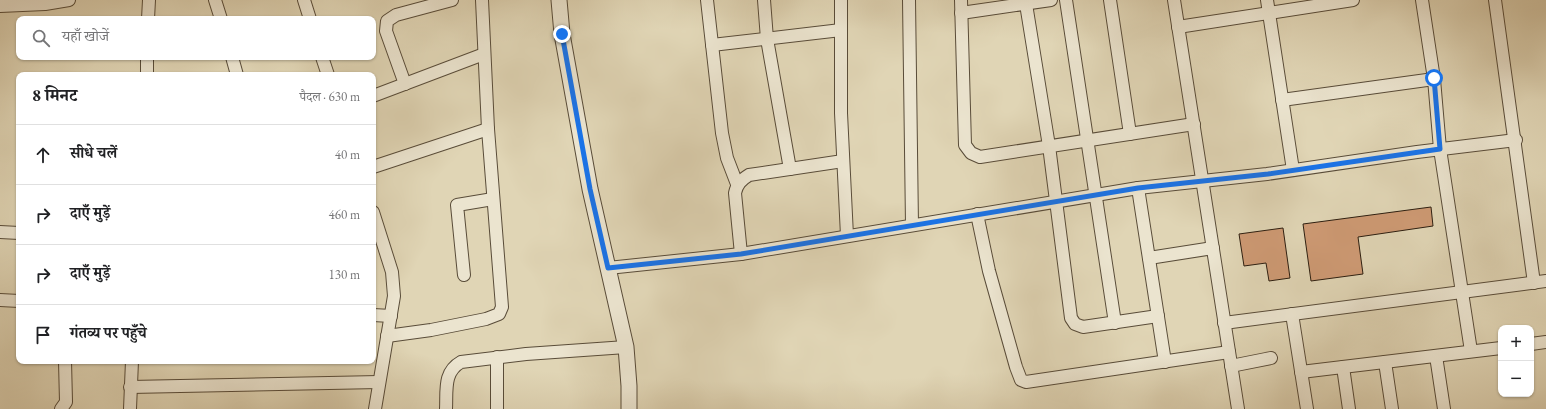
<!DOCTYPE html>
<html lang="hi">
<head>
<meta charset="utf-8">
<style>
	body { margin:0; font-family:"EB Garamond","Noto Serif Devanagari",serif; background:#f6f6f6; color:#202124 }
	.controls { position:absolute; right:12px; bottom:12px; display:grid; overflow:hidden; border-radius:8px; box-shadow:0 1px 3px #0004 }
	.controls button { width:36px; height:36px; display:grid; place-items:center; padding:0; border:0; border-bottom:1px solid #e0e0e0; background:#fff; color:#202124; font:20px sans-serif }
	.stop { position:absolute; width:12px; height:12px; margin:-9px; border:3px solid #1a73e8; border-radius:50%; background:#fff }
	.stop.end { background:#1a73e8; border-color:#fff; box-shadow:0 1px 4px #0008 }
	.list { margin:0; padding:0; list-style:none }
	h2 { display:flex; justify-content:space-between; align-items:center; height:52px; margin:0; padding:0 16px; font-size:17px }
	h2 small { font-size:13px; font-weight:400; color:#757577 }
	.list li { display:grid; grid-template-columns:26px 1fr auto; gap:12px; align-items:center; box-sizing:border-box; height:60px; padding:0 16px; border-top:1px solid #e0e0e0 }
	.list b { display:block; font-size:15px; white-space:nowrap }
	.list em { font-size:13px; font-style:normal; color:#757577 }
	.icon { flex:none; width:22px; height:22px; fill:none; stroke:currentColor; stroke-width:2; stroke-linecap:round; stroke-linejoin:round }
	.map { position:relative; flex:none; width:1546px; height:409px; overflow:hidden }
	.search { position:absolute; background:#fff; box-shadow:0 1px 3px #0004; left:16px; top:16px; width:360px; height:44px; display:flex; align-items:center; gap:10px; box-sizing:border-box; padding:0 14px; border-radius:8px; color:#757577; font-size:15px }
	.panel { position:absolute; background:#fff; box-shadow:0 1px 3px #0004; left:16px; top:72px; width:360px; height:292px; border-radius:8px }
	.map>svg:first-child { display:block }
	.building { fill:#ce9a74; stroke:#2c1e10 }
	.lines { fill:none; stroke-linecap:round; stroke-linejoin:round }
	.minor-casing { stroke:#594c39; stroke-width:14 }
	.tertiary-casing { stroke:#594c39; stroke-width:17 }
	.minor { stroke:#ebe4cf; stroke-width:12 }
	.tertiary { stroke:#ebe4cf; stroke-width:15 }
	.route { stroke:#1a73e8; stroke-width:5 }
</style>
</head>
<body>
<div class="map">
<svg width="1546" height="409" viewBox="0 0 1546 409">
	<rect width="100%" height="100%" fill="#e0d5b5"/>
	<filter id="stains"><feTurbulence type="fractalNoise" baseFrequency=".005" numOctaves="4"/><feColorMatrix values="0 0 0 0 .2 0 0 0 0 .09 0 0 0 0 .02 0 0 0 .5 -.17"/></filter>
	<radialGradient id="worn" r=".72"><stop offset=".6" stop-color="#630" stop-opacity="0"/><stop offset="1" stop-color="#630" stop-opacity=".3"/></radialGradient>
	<g class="building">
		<path d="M1431,207L1433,226L1358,237L1363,274L1311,281L1303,224Z"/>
		<path d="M1283,228L1290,278L1269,281L1266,263L1244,266L1239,234Z"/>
	</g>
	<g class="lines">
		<g class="minor-casing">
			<g id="minor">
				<path d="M215,0L221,19"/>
				<path d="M304,0L310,19"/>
				<path d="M707,0L722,133L727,158L737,184"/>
				<path d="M764,0L767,39L790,169"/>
				<path d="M841,0V113L847,236"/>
				<path d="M909,0L912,225"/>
				<path d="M961,0L965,145L971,153L980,157L1194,124"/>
				<path d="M1066,0L1115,323"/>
				<path d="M1110,0L1130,134"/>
				<path d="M1174,0L1238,409"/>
				<path d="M1267,0L1293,170"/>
				<path d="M1495,0L1534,283"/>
				<path d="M1026,4L1049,146L1071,318L1075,324L1083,327L1158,316"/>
				<path d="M0,6L45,4L69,0"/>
				<path d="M961,13L1051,0"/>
				<path d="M148,19L149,0"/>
				<path d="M1178,27L1353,0"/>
				<path d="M712,45L841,30"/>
				<path d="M232,57L237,75"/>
				<path d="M322,57L328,75"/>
				<path d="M147,75V57"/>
				<path d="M1434,79L1440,149L1471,351"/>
				<path d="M405,84L386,31L387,21L396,15L452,0"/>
				<path d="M373,96L484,54"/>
				<path d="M1282,100L1434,79L1422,0"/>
				<path d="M373,167L488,129"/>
				<path d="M1138,188L1165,362"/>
				<path d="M373,212L392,272L394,296L375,409"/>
				<path d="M977,214L989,271L1016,367L1021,380L1026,382L1229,352"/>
				<path d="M0,232L19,233"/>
				<path d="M741,254L735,193C737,184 741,180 749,175L843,161"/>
				<path d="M1149,258L1213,248"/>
				<path d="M608,268L741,254L1138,188L1267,174L1417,152L1516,140"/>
				<path d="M464,275L457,205L493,199"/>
				<path d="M0,300L19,301"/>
				<path d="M1292,314L1307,409"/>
				<path d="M373,315L391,316"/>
				<path d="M1224,323L1546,281"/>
				<path d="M387,336L431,330L486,319L499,314L502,307L488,129L482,0"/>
				<path d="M1531,344L1546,342"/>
				<path d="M1436,356L1444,409"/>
				<path d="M1385,362L1392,409"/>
				<path d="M1231,366L1271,358"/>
				<path d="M1343,367L1349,409"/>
				<path d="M1301,372L1501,348"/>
				<path d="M130,387L379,382"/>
				<path d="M61,409L66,402L65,361"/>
				<path d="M130,409L132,361"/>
				<path d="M446,409C447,391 443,372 461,362L526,354L626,347"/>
				<path d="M497,409V357"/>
			</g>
		</g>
		<g class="tertiary-casing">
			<path id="tertiary" d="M559,0L562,34L590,189L626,347L629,386V409"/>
		</g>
		<use href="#minor" class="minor"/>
		<use href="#tertiary" class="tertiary"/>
	</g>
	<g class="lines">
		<path class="route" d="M562,34L590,189L608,268L741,254L1138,188L1268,174L1440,149L1434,78"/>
	</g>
	<rect width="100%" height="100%" filter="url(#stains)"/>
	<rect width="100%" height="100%" fill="url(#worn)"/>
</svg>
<div class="controls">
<button>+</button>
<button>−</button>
</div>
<div class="stop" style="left:1434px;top:78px"></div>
<div class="stop end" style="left:562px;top:34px"></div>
<div class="search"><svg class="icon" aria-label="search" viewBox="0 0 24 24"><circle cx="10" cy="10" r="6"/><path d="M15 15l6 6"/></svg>यहाँ खोजें</div>
<section class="panel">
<h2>8 मिनट<small>पैदल · 630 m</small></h2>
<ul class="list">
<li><svg class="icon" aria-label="ahead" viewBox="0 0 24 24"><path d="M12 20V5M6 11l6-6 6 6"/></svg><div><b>सीधे चलें</b></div><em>40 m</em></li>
<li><svg class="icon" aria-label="right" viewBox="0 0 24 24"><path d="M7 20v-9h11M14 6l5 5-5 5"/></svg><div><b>दाएँ मुड़ें</b></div><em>460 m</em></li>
<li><svg class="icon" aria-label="right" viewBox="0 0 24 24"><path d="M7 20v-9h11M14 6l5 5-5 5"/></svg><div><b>दाएँ मुड़ें</b></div><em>130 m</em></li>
<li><svg class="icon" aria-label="arrive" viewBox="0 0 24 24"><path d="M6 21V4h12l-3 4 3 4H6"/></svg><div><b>गंतव्य पर पहुँचे</b></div></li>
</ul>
</section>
</div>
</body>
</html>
